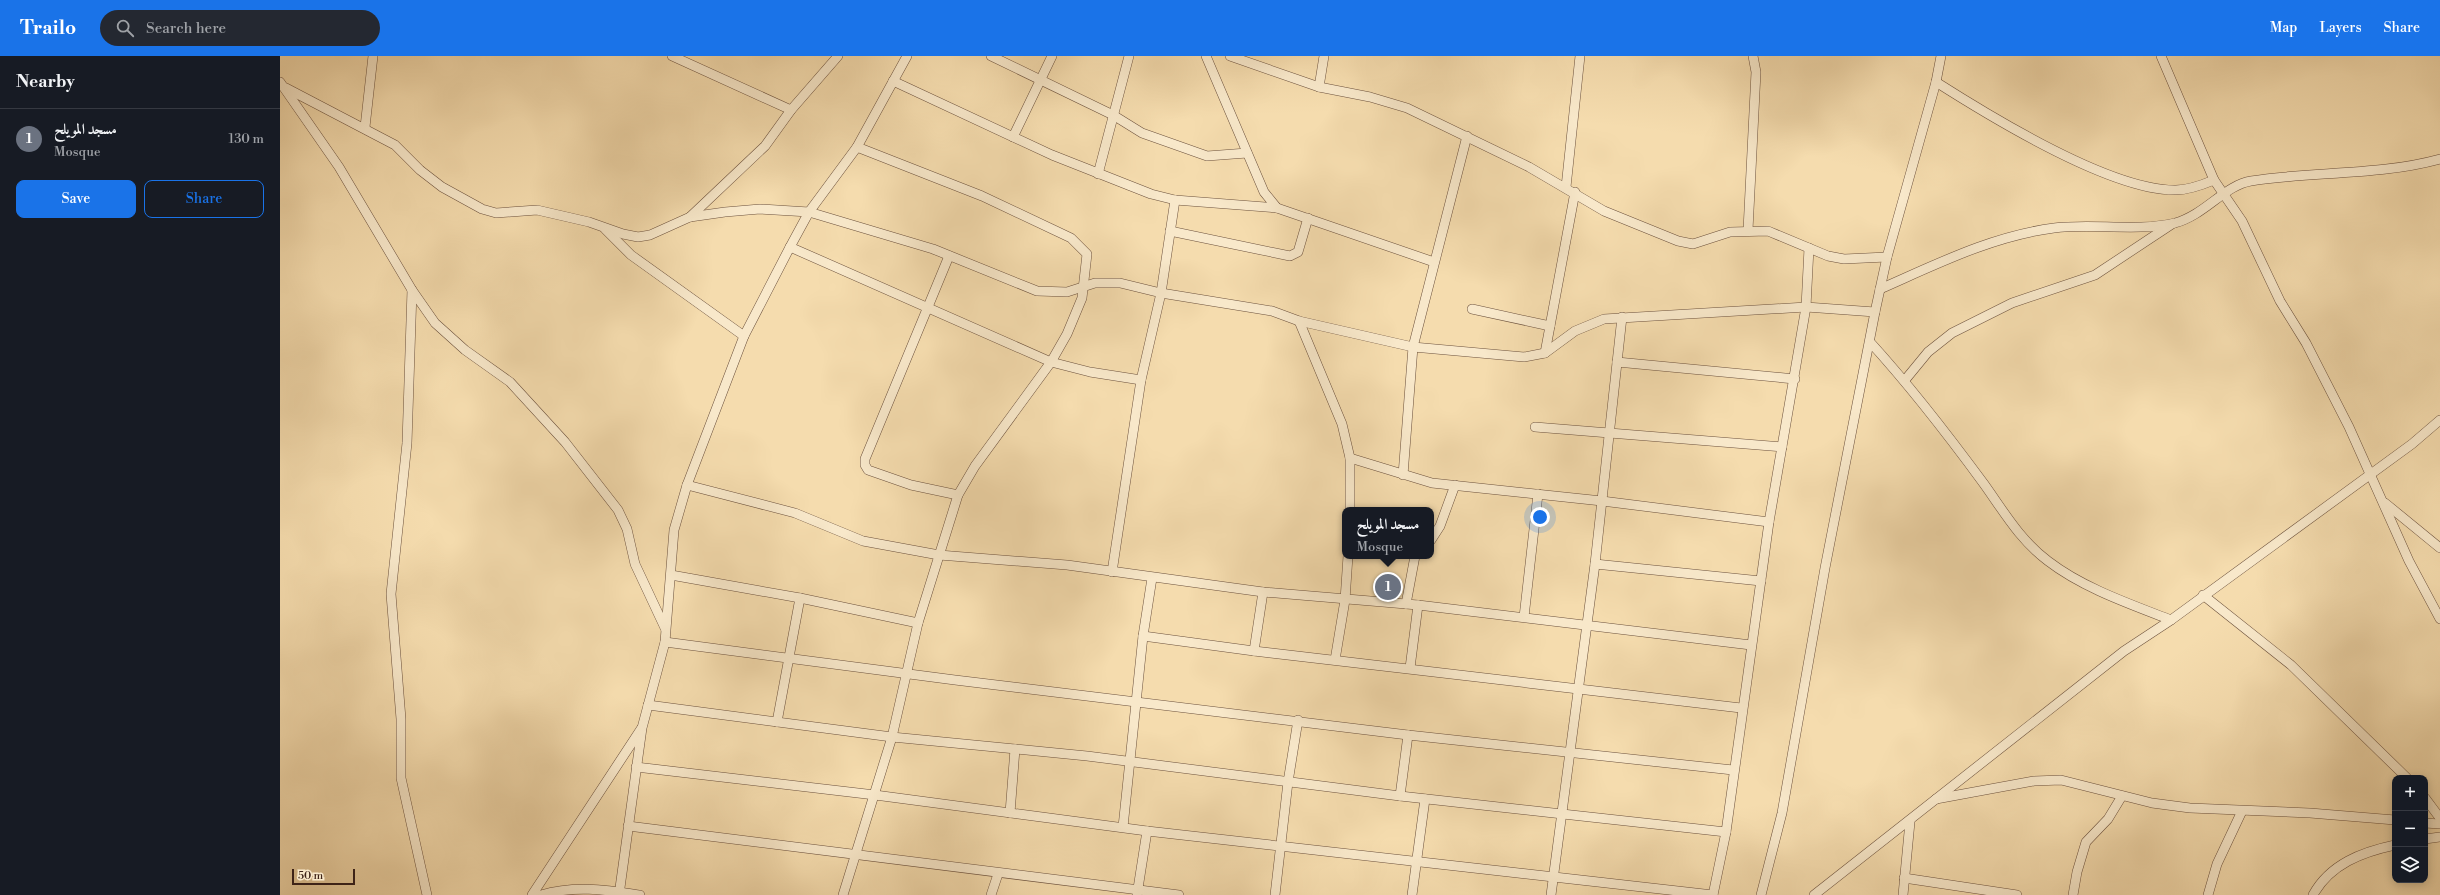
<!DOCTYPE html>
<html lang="en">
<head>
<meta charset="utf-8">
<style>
	body { margin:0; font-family:"Libre Bodoni",Amiri,serif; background:#242831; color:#f1f3f6 }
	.controls { position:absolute; right:12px; bottom:12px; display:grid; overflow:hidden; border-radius:8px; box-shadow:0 2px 10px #0003 }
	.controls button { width:36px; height:36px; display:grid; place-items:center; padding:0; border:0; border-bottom:1px solid #363941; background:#171b24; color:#f1f3f6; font:20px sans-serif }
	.scale { position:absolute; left:12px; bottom:10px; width:63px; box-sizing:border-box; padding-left:4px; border:2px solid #3e2317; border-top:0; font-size:11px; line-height:14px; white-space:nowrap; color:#3e2317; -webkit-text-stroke:3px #f8e8ca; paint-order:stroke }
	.you { position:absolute; left:1260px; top:461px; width:14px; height:14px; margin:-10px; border:3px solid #fff; border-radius:50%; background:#1a73e8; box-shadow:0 0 0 6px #1a73e833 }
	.badge { display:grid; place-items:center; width:26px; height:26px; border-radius:50%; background:#1a73e8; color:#fff; font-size:13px; font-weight:700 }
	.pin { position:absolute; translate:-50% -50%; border:2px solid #fff; box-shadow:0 1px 4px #0006 }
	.popup { position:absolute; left:1062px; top:451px; width:92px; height:52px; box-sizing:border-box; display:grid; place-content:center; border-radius:8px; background:#171b24; filter:drop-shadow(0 1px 3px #0005); font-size:13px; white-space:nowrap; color:#9ea1a6 }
	.popup b { font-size:15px; color:#f1f3f6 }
	.popup::after { content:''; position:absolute; left:50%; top:100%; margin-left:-8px; border:8px solid transparent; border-top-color:#171b24 }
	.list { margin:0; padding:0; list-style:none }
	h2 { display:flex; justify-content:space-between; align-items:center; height:52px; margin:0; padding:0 16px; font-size:17px }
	h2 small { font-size:13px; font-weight:400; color:#9ea1a6 }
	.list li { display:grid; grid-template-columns:26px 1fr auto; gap:12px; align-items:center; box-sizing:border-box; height:60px; padding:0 16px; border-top:1px solid #363941 }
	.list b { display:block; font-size:15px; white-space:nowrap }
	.list p { margin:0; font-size:13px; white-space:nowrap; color:#9ea1a6 }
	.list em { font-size:13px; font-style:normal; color:#9ea1a6 }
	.actions { display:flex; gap:8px; padding:12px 16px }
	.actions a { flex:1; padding:9px 0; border:1px solid #1a73e8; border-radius:8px; text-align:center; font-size:14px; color:#1a73e8 }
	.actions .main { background:#1a73e8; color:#fff }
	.icon { flex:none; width:22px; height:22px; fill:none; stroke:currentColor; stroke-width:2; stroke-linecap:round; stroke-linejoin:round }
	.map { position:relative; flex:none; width:2160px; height:839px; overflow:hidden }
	header { display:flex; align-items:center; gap:24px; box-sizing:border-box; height:56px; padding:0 20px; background:#1a73e8; color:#fff }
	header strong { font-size:19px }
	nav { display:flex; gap:22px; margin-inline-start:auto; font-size:14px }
	.search { width:280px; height:36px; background:#242831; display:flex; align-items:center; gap:10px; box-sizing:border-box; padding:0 14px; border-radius:22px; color:#9ea1a6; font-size:15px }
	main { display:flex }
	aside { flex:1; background:#171b24 }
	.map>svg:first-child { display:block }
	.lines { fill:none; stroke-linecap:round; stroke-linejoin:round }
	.minor-casing { stroke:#6c513d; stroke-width:10 }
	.minor { stroke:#f8e8ca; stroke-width:9 }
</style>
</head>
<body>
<header>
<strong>Trailo</strong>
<div class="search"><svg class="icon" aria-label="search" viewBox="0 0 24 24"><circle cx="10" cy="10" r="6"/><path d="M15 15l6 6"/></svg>Search here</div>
<nav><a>Map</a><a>Layers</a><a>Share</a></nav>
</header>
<main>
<aside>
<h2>Nearby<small></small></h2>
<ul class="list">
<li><span class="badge" style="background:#6b7280">1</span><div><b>مسجد المويلح</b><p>Mosque</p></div><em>130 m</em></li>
</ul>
<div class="actions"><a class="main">Save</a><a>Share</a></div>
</aside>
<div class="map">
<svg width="2160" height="839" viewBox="0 0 2160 839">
	<rect width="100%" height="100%" fill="#f5dcae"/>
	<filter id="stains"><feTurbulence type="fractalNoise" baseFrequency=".005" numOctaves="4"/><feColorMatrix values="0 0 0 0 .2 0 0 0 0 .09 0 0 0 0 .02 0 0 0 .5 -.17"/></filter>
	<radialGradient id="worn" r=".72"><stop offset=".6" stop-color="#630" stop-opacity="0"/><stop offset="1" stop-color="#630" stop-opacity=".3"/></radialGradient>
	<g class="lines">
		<g class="minor-casing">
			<g id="minor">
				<path d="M392,0L511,54"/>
				<path d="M711,0L833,59L862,77L927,100L967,97"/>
				<path d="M926,0L984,136L997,152"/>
				<path d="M950,0L1039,31L1090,41L1127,52L1249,111L1324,155L1398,185L1413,188L1450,176L1488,175L1548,200L1564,203L1607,201"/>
				<path d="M1881,0L1934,124L1962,165L2000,245L2026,287L2069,371L2129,505L2160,563"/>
				<path d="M613,25L772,99L871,138L895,144L997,152L1154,206"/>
				<path d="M0,26L59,111L132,234L155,267L185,294L230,326L285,386L338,454L347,473L355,508L385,572"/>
				<path d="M1656,26C1711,61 1832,135 1896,134C1909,134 1922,129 1934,124"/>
				<path d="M1039,31L1044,0"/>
				<path d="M6,32L115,89L140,114L162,131L202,153L216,157L257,154L309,166L343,178L358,181L370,179L410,161L445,156L480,153L529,156L653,193L757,235L787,236L815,227H840L881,237L992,255L1019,265L1133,291L1244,301L1265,297L1295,275L1324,263L1526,251L1595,256"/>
				<path d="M85,71L93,0"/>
				<path d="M733,81L772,0"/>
				<path d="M818,118L849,0"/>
				<path d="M1286,131L1300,0"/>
				<path d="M410,161L485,90L511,54L558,0"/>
				<path d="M325,173L351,199L464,280"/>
				<path d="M1468,174L1476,16L1473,0"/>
				<path d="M890,175L1010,200L1018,196L1028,162"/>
				<path d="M510,191L771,306L810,316L861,324"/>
				<path d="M669,200L585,403V409L588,414L631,429L678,439"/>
				<path d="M1600,233C1657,208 1712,180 1774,172C1813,167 1856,176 1895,167C1925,159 1945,129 1971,125C2034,115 2098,120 2160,103"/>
				<path d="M132,234L127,387L111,538L121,663V722L147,839"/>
				<path d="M1192,253L1270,270"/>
				<path d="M1019,265L1062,368L1070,402V454"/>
				<path d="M1590,286C1631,331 1668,379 1704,428C1724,456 1740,484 1768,505C1803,532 1850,548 1891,564"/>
				<path d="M1265,297L1295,136"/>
				<path d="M1337,306L1515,323"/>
				<path d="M1625,324L1648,296L1672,277L1732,247L1815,219L1892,168"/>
				<path d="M1255,371L1502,391"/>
				<path d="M1070,402L1152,427L1322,445L1489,466"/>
				<path d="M1123,419L1133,291L1187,80"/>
				<path d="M407,429L515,457L583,485L659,499L787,509L983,536L1138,549L1471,589"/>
				<path d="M2105,447L2160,492"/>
				<path d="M1151,484L1160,470L1175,429"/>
				<path d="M1315,508L1481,525"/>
				<path d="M832,516L861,324L881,237L895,144"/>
				<path d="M391,519L520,542L638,567"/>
				<path d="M1923,539L2011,609L2127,722"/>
				<path d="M1126,548L1135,500"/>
				<path d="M1244,561L1258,438"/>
				<path d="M863,580L974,595L1461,652"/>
				<path d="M385,586L675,624L1128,679L1453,714"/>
				<path d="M974,595L983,536"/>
				<path d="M1055,604L1065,544L1068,500"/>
				<path d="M1130,612L1138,549"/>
				<path d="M368,649L612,681L807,700L1120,740L1446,776"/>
				<path d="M497,666L520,542"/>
				<path d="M356,711L595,739L867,775L1433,839"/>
				<path d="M1120,740L1128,679"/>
				<path d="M2145,742L2160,762"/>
				<path d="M1656,743L1754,725L1781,724L1872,747L1910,752L2030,757L2115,764"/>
				<path d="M730,757L735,693"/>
				<path d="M2145,767L2160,768"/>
				<path d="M348,770L899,839"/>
				<path d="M843,771L863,580L872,522"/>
				<path d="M2145,783L2160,781"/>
				<path d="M1624,822L1737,839"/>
				<path d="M252,839L361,673"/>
				<path d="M261,839C295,829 326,834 360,839"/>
				<path d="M339,839L362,672L385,586L394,474L407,429L464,280L510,191L529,156L577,91L627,0"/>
				<path d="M563,839L612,681L638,567L678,439L695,410L771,306L787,278L802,242L807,198L791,182L702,140L577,91"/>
				<path d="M711,839L718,818"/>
				<path d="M857,839L867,775"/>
				<path d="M995,839L1008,726L1018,664"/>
				<path d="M1132,839L1145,743"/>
				<path d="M1271,839L1315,508L1342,261"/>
				<path d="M1433,839L1446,776L1489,466L1526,251L1529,192"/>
				<path d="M1481,839L1502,757L1545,512L1595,256L1607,201L1656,26L1661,0"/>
				<path d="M1534,839L1844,595L1891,564L2132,388L2160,364"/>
				<path d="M1623,839L1630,766"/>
				<path d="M1793,839L1797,816L1806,786L1828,763L1842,740"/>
				<path d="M1928,839L1937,808L1962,755"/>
				<path d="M2033,839C2050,808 2082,796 2115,789"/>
			</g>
		</g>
		<use href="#minor" class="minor"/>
	</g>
	<rect width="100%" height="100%" filter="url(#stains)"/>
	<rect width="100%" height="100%" fill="url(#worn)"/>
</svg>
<div class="controls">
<button>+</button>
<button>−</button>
<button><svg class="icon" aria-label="layers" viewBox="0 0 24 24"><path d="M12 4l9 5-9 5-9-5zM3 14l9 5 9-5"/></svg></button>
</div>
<div class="scale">50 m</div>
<div class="you"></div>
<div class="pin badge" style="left:1108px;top:531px;background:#6b7280">1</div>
<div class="popup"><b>مسجد المويلح</b>Mosque</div>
</div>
</main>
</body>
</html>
